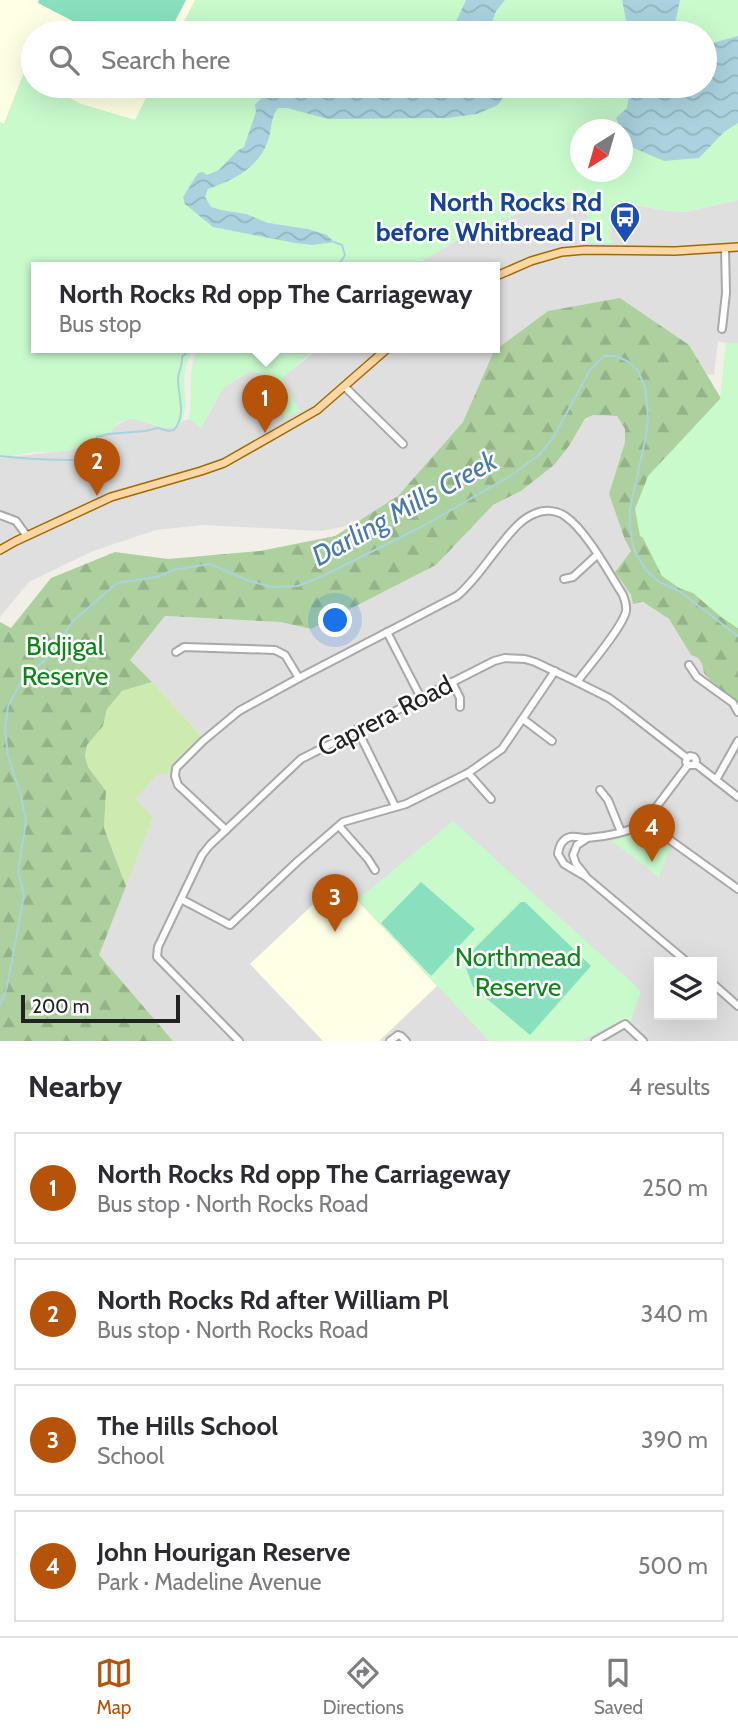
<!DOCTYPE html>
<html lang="en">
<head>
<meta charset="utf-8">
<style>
	body { margin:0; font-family:Cabin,sans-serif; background:#f2f2f3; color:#2b2b33 }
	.controls { position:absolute; right:21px; bottom:21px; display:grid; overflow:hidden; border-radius:0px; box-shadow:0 7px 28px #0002 }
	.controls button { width:63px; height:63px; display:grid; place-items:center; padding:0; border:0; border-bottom:2px solid #e1e1e2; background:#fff; color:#2b2b33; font:35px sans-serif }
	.compass { position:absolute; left:570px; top:119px; width:63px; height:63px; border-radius:50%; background:#fff; box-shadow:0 7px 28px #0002; rotate:217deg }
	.scale { position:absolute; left:21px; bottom:18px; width:159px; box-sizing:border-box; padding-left:7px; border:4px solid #222; border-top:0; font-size:19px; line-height:24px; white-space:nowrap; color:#222; -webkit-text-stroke:5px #fff; paint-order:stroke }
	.you { position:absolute; left:336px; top:621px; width:24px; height:24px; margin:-18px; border:5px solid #fff; border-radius:50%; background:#1a73e8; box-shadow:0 0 0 10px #1a73e833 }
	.badge { display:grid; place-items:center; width:46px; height:46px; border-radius:50%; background:#b45309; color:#fff; font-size:23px; font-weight:700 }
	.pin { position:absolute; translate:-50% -58px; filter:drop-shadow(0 2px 4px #0008) }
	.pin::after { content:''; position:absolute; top:37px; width:24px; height:21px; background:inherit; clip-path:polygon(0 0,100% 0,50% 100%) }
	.popup { position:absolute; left:31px; top:262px; width:469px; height:91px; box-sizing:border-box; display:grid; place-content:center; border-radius:0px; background:#fff; filter:drop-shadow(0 2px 5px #0005); font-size:23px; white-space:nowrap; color:#7c7c81 }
	.popup b { font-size:26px; color:#2b2b33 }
	.popup::after { content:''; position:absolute; left:50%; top:100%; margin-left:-14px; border:14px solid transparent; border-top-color:#fff }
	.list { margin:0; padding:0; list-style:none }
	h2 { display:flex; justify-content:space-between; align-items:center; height:91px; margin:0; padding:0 28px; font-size:30px }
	h2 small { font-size:23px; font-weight:400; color:#7c7c81 }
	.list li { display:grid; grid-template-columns:46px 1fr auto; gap:21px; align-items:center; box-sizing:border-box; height:112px; margin:0 14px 14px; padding:0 14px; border:2px solid #e1e1e2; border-radius:0px }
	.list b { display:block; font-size:26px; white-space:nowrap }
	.list p { margin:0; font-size:23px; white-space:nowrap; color:#7c7c81 }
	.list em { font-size:23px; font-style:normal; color:#7c7c81 }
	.icon { flex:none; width:38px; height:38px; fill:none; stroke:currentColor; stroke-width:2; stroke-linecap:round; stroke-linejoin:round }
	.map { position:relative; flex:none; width:738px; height:1041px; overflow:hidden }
	.search { position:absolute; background:#fff; box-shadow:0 7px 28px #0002; left:21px; right:21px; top:21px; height:77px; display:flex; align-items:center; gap:18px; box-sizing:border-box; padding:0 24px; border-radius:38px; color:#7c7c81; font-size:26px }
	.sheet { height:595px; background:#fff }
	nav { display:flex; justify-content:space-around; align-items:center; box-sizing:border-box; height:98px; border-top:2px solid #e1e1e2; background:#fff; font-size:19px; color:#7c7c81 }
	nav a { display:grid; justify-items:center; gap:4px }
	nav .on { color:#b45309 }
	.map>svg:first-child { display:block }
	.residential { fill:#e0dfdf; fill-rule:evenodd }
	.education { fill:#ffffe5 }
	.grass { fill:#cdebb0 }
	.forest { fill:url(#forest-firs) }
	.park { fill:#c8facc; fill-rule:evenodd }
	.pitch { fill:#88e0be }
	.water { fill:url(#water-waves) }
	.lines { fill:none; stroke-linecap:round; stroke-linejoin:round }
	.stream { stroke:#aad3df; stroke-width:2 }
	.minor-casing { stroke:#a9a9a9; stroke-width:10 }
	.major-casing { stroke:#a06b00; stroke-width:10 }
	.minor { stroke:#fff; stroke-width:6 }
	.major { stroke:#fcd6a4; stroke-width:7 }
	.labels { text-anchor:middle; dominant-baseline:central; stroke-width:5; stroke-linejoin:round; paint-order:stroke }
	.transit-label { font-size:26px; font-weight:bold; fill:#164399; stroke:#fff; text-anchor:end }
	.park-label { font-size:26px; fill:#0c8416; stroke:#fff }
	.street-label { font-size:26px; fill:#222; stroke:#fff }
	.water-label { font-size:28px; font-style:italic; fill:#4a7aab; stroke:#fff }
</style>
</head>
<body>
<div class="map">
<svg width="738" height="1041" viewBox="0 0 738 1041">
	<defs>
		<pattern id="forest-firs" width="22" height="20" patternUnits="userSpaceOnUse" patternTransform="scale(1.75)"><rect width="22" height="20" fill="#add19e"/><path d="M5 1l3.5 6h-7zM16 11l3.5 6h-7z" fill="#95b388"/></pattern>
		<pattern id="water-waves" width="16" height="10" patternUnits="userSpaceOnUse" patternTransform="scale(1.75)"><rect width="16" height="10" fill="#aad3df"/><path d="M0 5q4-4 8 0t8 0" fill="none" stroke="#92b5bf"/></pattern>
	</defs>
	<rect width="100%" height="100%" fill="#f2efe9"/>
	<g class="residential">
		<path d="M738,200V343H726L718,341L714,375L706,374L689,345L463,422L402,506L352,525L321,531L203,525L156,530L93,551L29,582L0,617V458L71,450L130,418L164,428L189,419L201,428L223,388L250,371L284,376L321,347H494V267H411L458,240L534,207L562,202L612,203L636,205L661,210L685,212Z"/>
		<path d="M593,415L617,416L625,429V442L609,494L625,540L631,551L615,572L631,595L669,619L691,655L698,658L702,664L704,673L711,681L738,703V1041H173L98,955L153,817L134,799L157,775L202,737L152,682L130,660L165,616L280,622L311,629L436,565L493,505L521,491L569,446L585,420ZM659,962H712V1015H659Z"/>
	</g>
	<g class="education">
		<path d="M0,0H195L178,33H33V77L24,73L4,124L0,122Z"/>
		<path d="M48,86H152L135,120L81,104Z"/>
		<path d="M339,880L437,986L379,1041H323L250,964Z"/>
	</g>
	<path class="grass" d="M152,682L202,737L170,773L157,775L135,799L153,817L126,886L104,828L106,791L88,767L85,756L87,745L103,726L107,709L122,691Z"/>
	<path class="forest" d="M620,298L689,345L722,400L720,616L738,628V703L711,681L704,673L702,664L698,658L691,655L669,619L643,602L633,604L631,595L615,572L631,551L625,540L609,494L625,442V429L617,416L593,415L585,419L569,446L554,465L521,491L493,505L436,565L311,629L280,622L165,616L130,660L152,682L122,691L107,709L103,726L87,745L85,756L88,767L106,791L104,828L126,886L99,955L173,1041H0V622L11,628L51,578L115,552L168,559L260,551L335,536L398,496L463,422L494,351L548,311Z"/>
	<g class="park">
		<path d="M195,0H738V200L685,212L661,210L636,205L612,203L610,239L613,243H585L587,239L588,203L562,202L534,207L458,240L411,267H36V347H193C189,358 184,369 184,381C185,401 189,407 179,426L164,428L130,418L118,423L111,431L91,444L71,450L53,452H35L0,458V122L4,124L24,72L33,77V86H48L81,104L135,120L152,86H705V33H178ZM580,130H622V172H580Z"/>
		<path d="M726,343H738V628L720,616L693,593L679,588L662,576L643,538L640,536L635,509L648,476L720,399Z"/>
		<path d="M198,347H322L312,352L282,378L298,409L301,410L284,419V415L262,375L250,371L223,388L201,428L189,419C193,395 187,370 198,347Z"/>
		<path d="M453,821L641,991L630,1024L622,1023L611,1025L581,1041H489L357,900Z"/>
		<path d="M646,831L652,833L670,847L659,877L612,841Z"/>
	</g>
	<g class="pitch">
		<path d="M39,0H186L169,33H96L38,3Z"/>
		<path d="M421,882L475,929L431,976L381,923Z"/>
		<path d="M521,902H525L591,966L530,1035L473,987L466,968L468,955Z"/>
	</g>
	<g class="water">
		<path d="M466,0H505L496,11L491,25L495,33H451Z"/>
		<path d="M622,0H680L673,33H626L627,25Z"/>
		<path d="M738,36V123L724,132L699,158L664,161L629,146L616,118L627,108L629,95L627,86H705V45Z"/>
		<path d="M298,86H322L339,91L363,86H509L507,92L498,105L477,114L446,118L328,119L287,108H278C270,119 272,129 268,141C258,168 234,180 208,189L205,197L211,207L221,210L246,214L268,223L308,229L327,235L334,242L313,245L295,243L213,227L185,204L183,197L198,173L203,172L207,175L219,170L237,151L244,147L256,112L255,105C266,91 282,88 298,86Z"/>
	</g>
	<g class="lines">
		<g class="stream">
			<path d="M334,242L342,245L345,255L337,267"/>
			<path d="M0,456C25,459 48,460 73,460C79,460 84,461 90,460L91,447L97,437L108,434L145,431L158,428L169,431L174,430C187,414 178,397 178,379C178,371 183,366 182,357L192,347"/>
			<path d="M0,1005L7,987L24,895L18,872L26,821L21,796L8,756L5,729L8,706L22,680L48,657L73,621L117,583L157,577L173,570L210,564L249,581L272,587L298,586L325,575L423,526L510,476L539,455L553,438L590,370L604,356H616L629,362L638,371L645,387L648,416L646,436L630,508V528L634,550L645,569L659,582L679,591L738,636"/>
		</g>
		<g class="minor-casing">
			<g id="minor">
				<path d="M722,329L726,293L725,248"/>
				<path d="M345,387L403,444"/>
				<path d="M0,515L16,521L27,536"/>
				<path d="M564,579L573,577L597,555"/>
				<path d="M387,632L421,698"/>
				<path d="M176,652L184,647L275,650L285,655L299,678"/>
				<path d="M689,665L697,677L733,703L738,712"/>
				<path d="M452,682L460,698V707"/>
				<path d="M523,719L552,741"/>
				<path d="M357,729L395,806"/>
				<path d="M695,764L696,760L694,757L690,756L687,758L686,762L688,765H697L738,797"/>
				<path d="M468,773L491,799"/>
				<path d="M716,780L738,741"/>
				<path d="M600,790L608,800L621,832"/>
				<path d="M645,822L738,889"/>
				<path d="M339,826L368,859L375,870"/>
				<path d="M226,830L178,785L175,776L176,768L203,741L239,711L299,678L457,596C475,581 487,561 502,543C511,532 521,519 534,514C544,509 556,510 565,516C586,530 609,573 623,595C625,601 627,605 626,611C623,627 588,667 577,682"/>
				<path d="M585,875L576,864L573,855L577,845L586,839"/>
				<path d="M181,899L230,925L298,861L343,822L406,804L468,773L502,749L555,671"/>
				<path d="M687,962L586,877L564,864L558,854C559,847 562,839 570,837C575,836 582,838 587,838C605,837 630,832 645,822L688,765"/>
				<path d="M712,983L738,1006"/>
				<path d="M239,1041L157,957L158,947L202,855L210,845L301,759L494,661L505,658L525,659L535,662L577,682L609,698L624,709L687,758"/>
				<path d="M390,1041L398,1035L401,1036L406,1041"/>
				<path d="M595,1041L625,1024L643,1041"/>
			</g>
		</g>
		<g class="major-casing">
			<g id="major">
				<path d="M494,277L531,261L562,252L585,250L675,251L738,247"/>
				<path d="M0,550L16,541L111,497L201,471L224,463L317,410L389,347"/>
			</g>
		</g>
		<use href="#minor" class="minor"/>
		<use href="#major" class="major"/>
	</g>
	<defs>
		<g id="bus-pin" transform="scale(1.575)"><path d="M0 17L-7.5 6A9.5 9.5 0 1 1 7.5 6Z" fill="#1a4fb4" stroke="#fff"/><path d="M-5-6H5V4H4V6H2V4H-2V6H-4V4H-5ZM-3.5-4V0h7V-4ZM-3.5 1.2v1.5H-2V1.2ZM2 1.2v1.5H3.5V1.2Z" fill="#fff"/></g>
	</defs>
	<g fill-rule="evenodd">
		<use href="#bus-pin" x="625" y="217"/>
	</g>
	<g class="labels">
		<g class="transit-label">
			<text x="602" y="202">North Rocks Rd<tspan x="602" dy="30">before Whitbread Pl</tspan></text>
		</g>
		<g class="park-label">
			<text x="65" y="646">Bidjigal<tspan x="65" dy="30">Reserve</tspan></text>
			<text x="518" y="957">Northmead<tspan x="518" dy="30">Reserve</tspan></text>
		</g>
		<g class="street-label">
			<text transform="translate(385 716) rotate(-27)">Caprera Road</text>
		</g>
		<g class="water-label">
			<text transform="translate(404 508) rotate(-29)">Darling Mills Creek</text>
		</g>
	</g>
</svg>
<div class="controls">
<button><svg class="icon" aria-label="layers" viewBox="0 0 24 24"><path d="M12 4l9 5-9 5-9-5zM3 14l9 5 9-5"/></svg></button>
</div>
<svg class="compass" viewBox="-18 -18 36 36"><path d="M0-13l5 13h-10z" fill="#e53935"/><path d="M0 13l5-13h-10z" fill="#7c7c81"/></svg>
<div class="scale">200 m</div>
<div class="you"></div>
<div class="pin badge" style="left:265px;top:433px">1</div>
<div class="popup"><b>North Rocks Rd opp The Carriageway</b>Bus stop</div>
<div class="pin badge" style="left:97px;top:496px">2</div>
<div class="pin badge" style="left:335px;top:932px">3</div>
<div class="pin badge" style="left:652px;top:862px">4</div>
<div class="search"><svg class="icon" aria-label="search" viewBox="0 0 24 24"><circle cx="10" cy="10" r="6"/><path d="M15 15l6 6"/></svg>Search here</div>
</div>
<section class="sheet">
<h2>Nearby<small>4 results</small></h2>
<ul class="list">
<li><span class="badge">1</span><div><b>North Rocks Rd opp The Carriageway</b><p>Bus stop · North Rocks Road</p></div><em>250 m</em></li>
<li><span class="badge">2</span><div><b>North Rocks Rd after William Pl</b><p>Bus stop · North Rocks Road</p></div><em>340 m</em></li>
<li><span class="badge">3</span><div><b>The Hills School</b><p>School</p></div><em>390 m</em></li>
<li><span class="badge">4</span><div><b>John Hourigan Reserve</b><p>Park · Madeline Avenue</p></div><em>500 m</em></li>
</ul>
</section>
<nav>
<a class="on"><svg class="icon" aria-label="map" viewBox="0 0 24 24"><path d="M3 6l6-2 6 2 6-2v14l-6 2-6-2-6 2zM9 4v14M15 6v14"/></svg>Map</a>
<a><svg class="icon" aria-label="directions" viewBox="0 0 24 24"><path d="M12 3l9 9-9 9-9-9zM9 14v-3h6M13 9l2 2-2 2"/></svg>Directions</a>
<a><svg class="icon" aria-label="saved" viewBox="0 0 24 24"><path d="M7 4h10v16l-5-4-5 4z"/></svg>Saved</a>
</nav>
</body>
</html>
